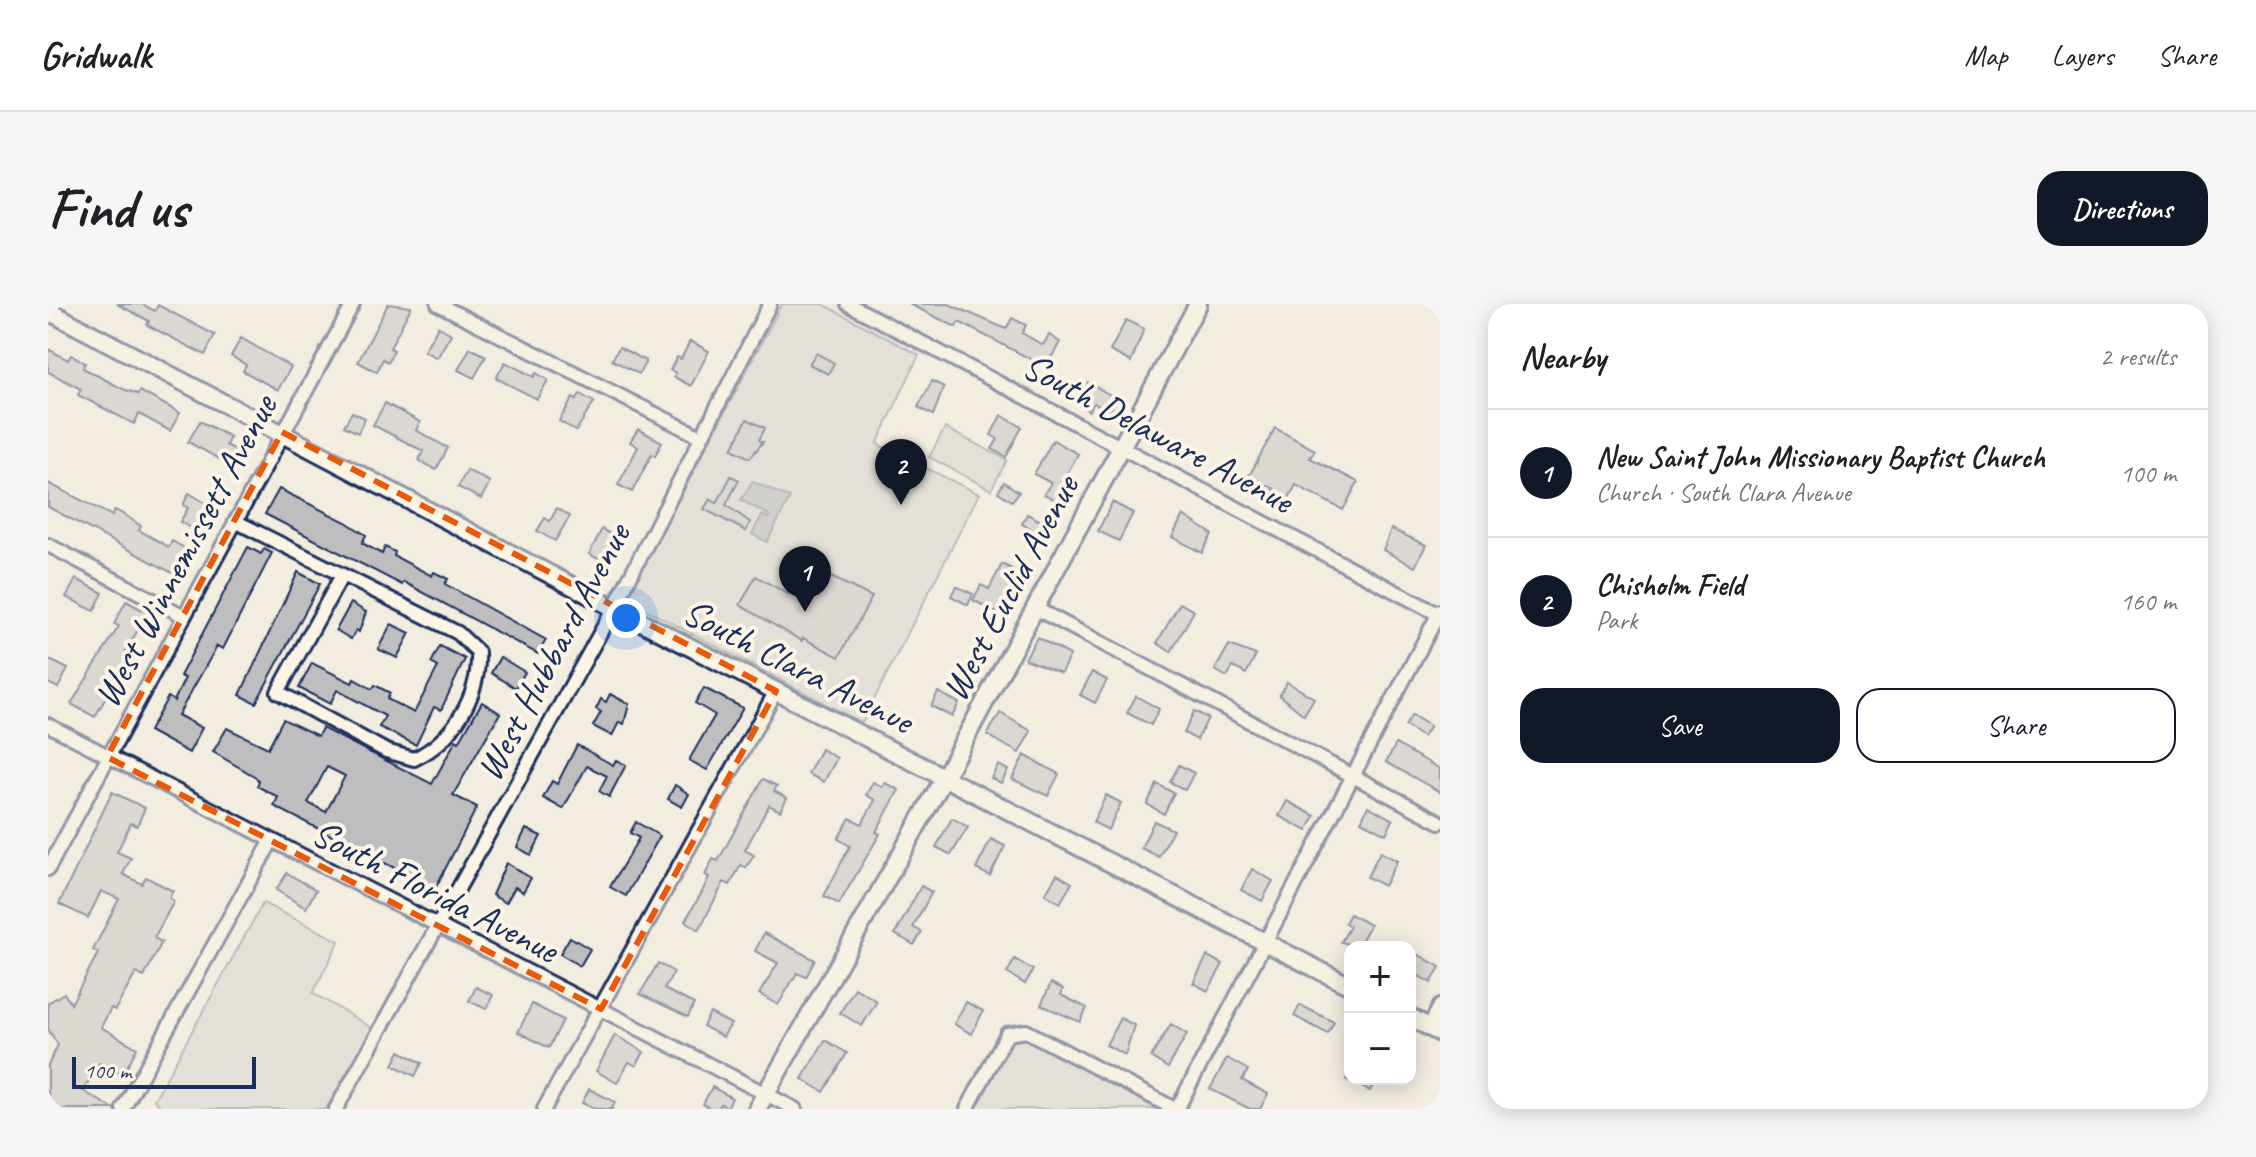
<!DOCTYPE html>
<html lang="en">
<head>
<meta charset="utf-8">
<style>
	body { margin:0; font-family:Caveat,sans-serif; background:#f6f6f6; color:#202124 }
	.controls { position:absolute; right:24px; bottom:24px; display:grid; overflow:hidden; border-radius:16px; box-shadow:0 4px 20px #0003 }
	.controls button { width:72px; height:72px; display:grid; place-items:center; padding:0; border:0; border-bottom:2px solid #e0e0e0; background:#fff; color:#202124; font:40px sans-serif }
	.scale { position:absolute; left:24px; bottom:20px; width:184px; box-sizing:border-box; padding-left:8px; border:4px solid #1b2f5e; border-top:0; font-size:22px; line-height:28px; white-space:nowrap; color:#1b2f5e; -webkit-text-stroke:6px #fcf5e5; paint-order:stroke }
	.you { position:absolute; left:578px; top:314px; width:28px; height:28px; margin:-20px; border:6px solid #fff; border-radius:50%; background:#1a73e8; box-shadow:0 0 0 12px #1a73e833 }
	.badge { display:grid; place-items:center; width:52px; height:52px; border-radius:50%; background:#111827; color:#fff; font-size:26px; font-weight:700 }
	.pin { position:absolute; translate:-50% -66px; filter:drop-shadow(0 2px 4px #0008) }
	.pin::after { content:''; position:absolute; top:42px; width:28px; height:24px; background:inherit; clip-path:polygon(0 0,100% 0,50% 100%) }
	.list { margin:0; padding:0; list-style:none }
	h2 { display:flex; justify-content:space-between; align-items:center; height:104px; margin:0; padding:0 32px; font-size:34px }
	h2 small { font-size:26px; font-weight:400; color:#757577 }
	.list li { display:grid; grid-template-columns:52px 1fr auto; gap:24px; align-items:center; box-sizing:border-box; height:128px; padding:0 32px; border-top:2px solid #e0e0e0 }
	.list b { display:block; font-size:30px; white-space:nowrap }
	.list p { margin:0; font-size:26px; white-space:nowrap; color:#757577 }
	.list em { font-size:26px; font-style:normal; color:#757577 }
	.actions { display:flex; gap:16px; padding:24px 32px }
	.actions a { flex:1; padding:18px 0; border:2px solid #111827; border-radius:24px; text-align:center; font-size:28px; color:#111827 }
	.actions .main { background:#111827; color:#fff }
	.map { position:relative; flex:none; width:1392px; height:805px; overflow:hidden; border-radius:24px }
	header { display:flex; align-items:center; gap:48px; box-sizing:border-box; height:112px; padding:0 40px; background:#fff; border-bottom:2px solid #e0e0e0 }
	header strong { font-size:38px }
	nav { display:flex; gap:44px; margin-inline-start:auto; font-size:28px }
	.intro { display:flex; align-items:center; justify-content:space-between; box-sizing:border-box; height:192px; padding:0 48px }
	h1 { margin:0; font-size:56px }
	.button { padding:20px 36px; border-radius:24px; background:#111827; color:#fff; font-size:28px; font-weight:700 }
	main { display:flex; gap:48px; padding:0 48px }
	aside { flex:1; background:#fff; border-radius:24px; box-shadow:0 4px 20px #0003 }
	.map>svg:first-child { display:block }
	.green { fill:#d3d1cc; stroke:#778095; stroke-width:2 }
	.water { fill:#a9acb3; stroke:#707a91; stroke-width:2 }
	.building { fill:#bebec0; stroke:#1b2f5e; stroke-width:2; fill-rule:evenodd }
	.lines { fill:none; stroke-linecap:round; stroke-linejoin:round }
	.street-casing { stroke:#1b2f5e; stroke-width:18 }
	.secondary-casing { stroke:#1b2f5e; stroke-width:22 }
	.street { stroke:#fcf5e5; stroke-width:12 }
	.secondary { stroke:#fcf5e5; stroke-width:16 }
	.marked { fill:none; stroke:#e8590c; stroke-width:6; stroke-dasharray:16 10; stroke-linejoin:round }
	.labels { text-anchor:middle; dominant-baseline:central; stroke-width:8; stroke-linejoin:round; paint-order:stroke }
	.street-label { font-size:38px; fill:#1b2f5e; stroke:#fcf5e5 }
</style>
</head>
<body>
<header>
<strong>Gridwalk</strong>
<nav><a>Map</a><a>Layers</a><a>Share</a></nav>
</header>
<div class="intro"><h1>Find us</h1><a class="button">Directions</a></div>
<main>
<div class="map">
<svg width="1392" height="805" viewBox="0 0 1392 805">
	<rect width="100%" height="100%" fill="#f3ede0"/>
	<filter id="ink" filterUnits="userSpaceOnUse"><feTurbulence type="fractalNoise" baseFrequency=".0125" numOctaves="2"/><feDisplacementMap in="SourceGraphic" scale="16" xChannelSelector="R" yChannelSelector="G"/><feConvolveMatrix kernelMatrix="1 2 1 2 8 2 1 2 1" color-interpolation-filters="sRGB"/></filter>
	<g filter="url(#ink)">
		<g class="green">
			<path d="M734,0H775L871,51L829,140L931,190L814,419L578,295Z"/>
			<path d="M897,124L959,156L943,186L881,153Z"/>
			<path d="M215,599L291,637L265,689L324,724L278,805H115L106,796Z"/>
			<path d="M975,734L1113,805H927L964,736Z"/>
		</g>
		<path class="water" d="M704,177L742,194L719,238L704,230L714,211L720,214L721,211L693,196Z"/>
		<g class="building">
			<path d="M69,0H94L107,7L110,1L167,31L157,51L99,21L101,17Z"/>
			<path d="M340,0L363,3L342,44L346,46L340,58L335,55L329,68L310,58Z"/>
			<path d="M861,0H901L958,25L964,14L978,21L974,29L995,41L1001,31L1012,38L998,63L911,18L908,23Z"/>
			<path d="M1078,16L1096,25L1083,58L1062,47Z"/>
			<path d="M390,22L403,30L389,54L376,47Z"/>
			<path d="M193,34L243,63L230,86L195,67L198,61L183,52Z"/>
			<path d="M642,37L661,47L643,82L626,73L628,69L622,66L629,53L633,55Z"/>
			<path d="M571,43L598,57L591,70L564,56Z"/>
			<path d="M422,44L438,52L426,74L410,66Z"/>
			<path d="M0,45L20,56L23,51L37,59L35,64L75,85L90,90L92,87L132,109L122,127L91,110L86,120L30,91L33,85L0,68Z"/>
			<path d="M768,49L786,59L780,70L761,60Z"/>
			<path d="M457,58L486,73L488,69L500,76L489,95L448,74Z"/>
			<path d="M884,77L896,83L885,111L870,103Z"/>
			<path d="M1040,78L1069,95L1061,108L1046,99L1041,107L1029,100Z"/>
			<path d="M532,90L546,98L528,127L511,117L525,94L528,96Z"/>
			<path d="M337,99L372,118L368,126L400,144L388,166L371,156L375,147L325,121Z"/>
			<path d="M304,108L317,114L310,129L296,122Z"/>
			<path d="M953,111L974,123L958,153L944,145L950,135L943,131Z"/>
			<path d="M699,115L717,124L711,136L715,138L702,154L684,145Z"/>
			<path d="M152,117L182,133L178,141L191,148L184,162L140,138Z"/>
			<path d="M1227,124L1267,146L1262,154L1310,178L1295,206L1248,181L1236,203L1221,194L1226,185L1201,172Z"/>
			<path d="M590,125L614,138L607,152L604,150L584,188L570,181L590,143L582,138Z"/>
			<path d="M1005,136L1030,150L1014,178L1018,181L1009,197L996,190L1003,179L986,170Z"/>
			<path d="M419,166L442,178L433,195L410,183Z"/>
			<path d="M683,172L691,176L678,201L702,218L698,227L656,205L662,195L669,199Z"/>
			<path d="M956,178L971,188L964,197L950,188Z"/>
			<path d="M0,179L64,212L67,206L77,211L93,222L91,226L121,243L124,237L143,248L130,272L0,203Z"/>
			<path d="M231,185L298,218L318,231L314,239L334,250L337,243L347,248L346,252L384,272L386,268L400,275L397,280L498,336L490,350L356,278L354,281L217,210Z"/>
			<path d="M141,189L166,204L151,229L132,218L140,204L135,201Z"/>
			<path d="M1064,198L1085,209L1071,237L1050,227Z"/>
			<path d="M509,204L522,212L507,237L489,227L497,214L502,217Z"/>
			<path d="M979,210L1001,221L989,242L976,235L982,224L974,220Z"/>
			<path d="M1135,211L1164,230L1154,249L1124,233Z"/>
			<path d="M554,225L571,235L558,259L541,250Z"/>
			<path d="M1343,225L1378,241L1367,263L1335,246Z"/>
			<path d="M200,243L213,250L216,245L224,249L175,345L169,342L130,411L154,424L141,449L101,427L120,393L126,397L137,374L132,372Z"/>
			<path d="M756,260L824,293L791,353L755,334L754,337L692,301L708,272L740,290Z"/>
			<path d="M954,260L975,271L957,313L925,296L933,281L941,285Z"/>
			<path d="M250,268L272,280L208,399L192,391Z"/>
			<path d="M28,275L55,289L46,307L18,293Z"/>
			<path d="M908,282L925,290L920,301L903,292Z"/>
			<path d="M78,297L102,310L95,323L92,322L77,349L81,352L47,413L23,400L71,322L66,320Z"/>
			<path d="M303,299L318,308L311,328L308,326L303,335L288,326Z"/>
			<path d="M1132,299L1146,307L1123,348L1109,339Z"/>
			<path d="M343,320L362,329L349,354L330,345Z"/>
			<path d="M989,333L1022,351L1013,369L977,355Z"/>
			<path d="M1181,341L1208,351L1198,370L1185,363L1179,373L1167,366Z"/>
			<path d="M392,342L417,355L393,406L386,403L368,441L331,423L337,412L289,386L282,400L251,384L264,359L304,379L306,375L324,385L327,381L342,389L339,395L366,409L390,363L383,359Z"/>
			<path d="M452,353L477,368L468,384L443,369Z"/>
			<path d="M0,355L20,365L10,384L0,379Z"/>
			<path d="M1044,368L1059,376L1047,399L1032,391Z"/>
			<path d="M1239,378L1266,394L1256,411L1231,391Z"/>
			<path d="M656,384L695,404L659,466L641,456L667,411L647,399Z"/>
			<path d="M890,388L911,399L904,413L883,402Z"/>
			<path d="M562,390L581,400L576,420L571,418L564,432L545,422L553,408L548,405L553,395L558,398Z"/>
			<path d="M1088,392L1111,405L1103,421L1079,409Z"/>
			<path d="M434,398L452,409L405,491L429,503L387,585L226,502L230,493L209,482L211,477L206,472L165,448L179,424L220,444L235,415L270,432L274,424L384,480L408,436L411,438ZM279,463L297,472L278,508L260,499Z"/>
			<path d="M1146,407L1160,414L1149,436L1136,429Z"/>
			<path d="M952,409L983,427L971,449L939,431Z"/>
			<path d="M1364,411L1382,422L1375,433L1357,422Z"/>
			<path d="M1348,440L1392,465V488L1338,458Z"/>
			<path d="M529,441L565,461L568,456L578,461L561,493L551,487L559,472L539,462L515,505L495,494L504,477L509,480Z"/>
			<path d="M773,445L789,454L776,478L760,470Z"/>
			<path d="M976,451L1011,470L1000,492L964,475Z"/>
			<path d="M950,461L960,466L953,479L943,474Z"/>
			<path d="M1131,461L1146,469L1137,486L1122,478Z"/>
			<path d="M715,475L729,482L726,487L739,494L732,507L721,501L697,546L706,551L698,564L693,561L682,581L676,578L651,626L637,617L654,588L661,573L657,571L665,555L670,557Z"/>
			<path d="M825,478L834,483L837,479L851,486L828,528L832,530L791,600L776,592L802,542L790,535L802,514L814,520L827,496L818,491Z"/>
			<path d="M1109,480L1126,489L1116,510L1099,500Z"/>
			<path d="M627,481L641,490L634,503L620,495Z"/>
			<path d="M64,488L97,504L89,522L83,519L69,548L83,554L75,570L94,580L98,573L125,587L121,594L126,597L106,634L114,638L96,673L88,669L67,706L63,704L53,723L89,744L75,771L51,759L35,787L66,805H0V761L10,741L0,725V699L16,689L23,700L50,649L45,646L71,595L53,587L40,614L11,600Z"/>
			<path d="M1058,491L1073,499L1060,526L1045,518Z"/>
			<path d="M1239,497L1267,512L1259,527L1231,512Z"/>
			<path d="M1320,502L1345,516L1338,530L1313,517Z"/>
			<path d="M904,514L920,523L903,551L888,543Z"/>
			<path d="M1106,517L1125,526L1111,553L1093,544Z"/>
			<path d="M588,518L612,532L578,592L562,583L591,534L582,529Z"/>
			<path d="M478,525L493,532L483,551L469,543Z"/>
			<path d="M943,535L957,542L942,572L928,565Z"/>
			<path d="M1332,548L1349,557L1336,582L1319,573Z"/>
			<path d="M458,559L483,574L475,588L467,583L458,599L444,591Z"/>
			<path d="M1204,565L1225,577L1214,597L1193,586Z"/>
			<path d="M239,569L268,586L258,604L228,586Z"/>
			<path d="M1009,570L1024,579L1012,599L997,590Z"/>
			<path d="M873,582L884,588L865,623L874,628L866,641L847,630Z"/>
			<path d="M1302,610L1322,621L1310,643L1293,638L1302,622L1297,619Z"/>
			<path d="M716,629L767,656L758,673L749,669L730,701L711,690L730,659L707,647Z"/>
			<path d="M522,633L542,645L532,662L512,650Z"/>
			<path d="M1362,646L1392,663L1383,679L1362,667Z"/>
			<path d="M1159,652L1175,660L1160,687L1145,679Z"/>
			<path d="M967,655L985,666L977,680L959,669Z"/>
			<path d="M610,659L626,668L616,685L646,700L640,713L592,690Z"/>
			<path d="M1003,679L1015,685L1013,691L1039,704L1032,718L993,701Z"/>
			<path d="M428,683L445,691L438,705L421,697Z"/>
			<path d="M807,684L829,697L814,722L792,709Z"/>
			<path d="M918,698L935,707L924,730L906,720Z"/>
			<path d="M484,700L515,716L501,744L470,728Z"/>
			<path d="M1252,701L1286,718L1280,730L1246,712Z"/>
			<path d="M662,709L683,720L675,733L655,722Z"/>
			<path d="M1072,714L1086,721L1077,751L1058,741Z"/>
			<path d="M1123,720L1139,730L1120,764L1103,753Z"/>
			<path d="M567,731L596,748L588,762L581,758L569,779L548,767Z"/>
			<path d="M777,736L799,749L776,788L754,775Z"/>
			<path d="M352,747L374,759L367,772L345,761Z"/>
			<path d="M1179,754L1200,766L1194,776L1220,790L1212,805H1202L1162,785Z"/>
			<path d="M1297,775H1328L1322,787Z"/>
			<path d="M664,783L684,794L679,804L673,800L670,805H664L655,800Z"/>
			<path d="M541,785L567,798L564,805H547L534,799Z"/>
		</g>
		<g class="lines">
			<g class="street-casing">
				<g id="street">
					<path d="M390,0L653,133"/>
					<path d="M800,0L1392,311"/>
					<path d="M187,217L410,329L430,348C432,391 405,437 366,455L338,447L230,388L293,273"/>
					<path d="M0,241L136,312"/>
					<path d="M987,304L1392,518"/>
					<path d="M0,421L747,805"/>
					<path d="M0,565L305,0"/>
					<path d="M1381,723L1392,702"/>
					<path d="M75,805L223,538"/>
					<path d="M288,805L566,304L722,0"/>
					<path d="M496,805L728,387"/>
					<path d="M919,805L959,730L978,727L1127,805"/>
					<path d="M1129,805L1392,307"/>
				</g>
			</g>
			<g class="secondary-casing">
				<g id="secondary">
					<path d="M0,7L566,304L1302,682"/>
					<path d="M1362,713L1392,729"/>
					<path d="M709,805L896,474L1150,0"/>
				</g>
			</g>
			<use href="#street" class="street"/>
			<use href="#secondary" class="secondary"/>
		</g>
	</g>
	<path d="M0 0H1392V805H0ZM234,128L728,387L553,705L59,453Z" fill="#f3ede0" fill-opacity=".55" fill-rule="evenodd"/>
	<path class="marked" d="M234,128L728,387L553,705L59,453Z"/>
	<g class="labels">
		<g class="street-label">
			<text transform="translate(1110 129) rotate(28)">South Delaware Avenue</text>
			<text transform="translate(137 247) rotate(-62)">West Winnemissett Avenue</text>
			<text transform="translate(962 284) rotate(-62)">West Euclid Avenue</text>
			<text transform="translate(505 348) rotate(-62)">West Hubbard Avenue</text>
			<text transform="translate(750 362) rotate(27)">South Clara Avenue</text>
			<text transform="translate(387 587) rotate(27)">South Florida Avenue</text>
		</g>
	</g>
</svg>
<div class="controls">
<button>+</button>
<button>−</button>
</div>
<div class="scale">100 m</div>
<div class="you"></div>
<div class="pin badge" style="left:757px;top:308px">1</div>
<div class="pin badge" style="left:853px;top:201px">2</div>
</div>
<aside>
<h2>Nearby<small>2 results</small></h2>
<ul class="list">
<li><span class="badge">1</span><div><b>New Saint John Missionary Baptist Church</b><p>Church · South Clara Avenue</p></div><em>100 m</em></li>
<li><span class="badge">2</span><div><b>Chisholm Field</b><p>Park</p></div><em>160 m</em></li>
</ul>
<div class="actions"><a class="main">Save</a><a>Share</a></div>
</aside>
</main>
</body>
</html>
